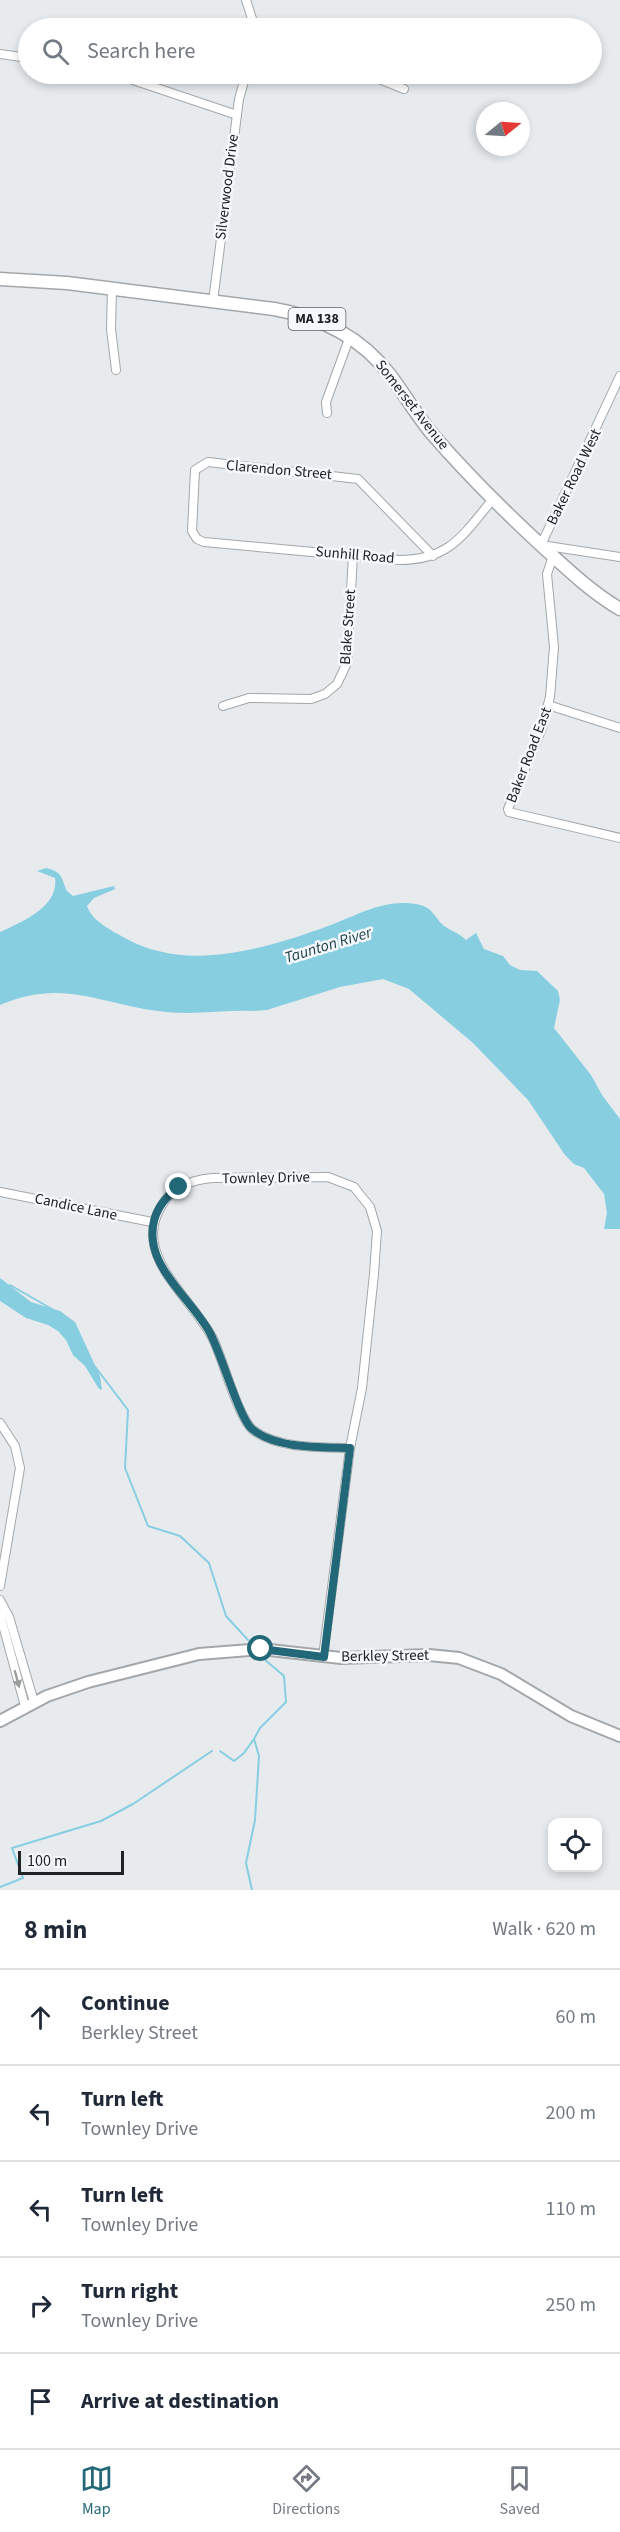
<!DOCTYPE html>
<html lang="en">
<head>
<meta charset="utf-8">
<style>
	body { margin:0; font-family:"Source Sans 3",sans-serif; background:#f2f2f3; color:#1f2937 }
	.controls { position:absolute; right:18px; bottom:18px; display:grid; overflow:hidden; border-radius:12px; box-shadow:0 3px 9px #0003 }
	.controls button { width:54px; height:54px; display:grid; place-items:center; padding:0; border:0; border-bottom:2px solid #e0e1e3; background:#fff; color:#1f2937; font:30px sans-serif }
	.compass { position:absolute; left:476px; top:102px; width:54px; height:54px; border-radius:50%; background:#fff; box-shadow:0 3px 9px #0003; rotate:72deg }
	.scale { position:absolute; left:18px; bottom:15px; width:106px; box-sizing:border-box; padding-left:6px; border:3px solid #212224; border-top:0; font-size:16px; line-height:21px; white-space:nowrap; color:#212224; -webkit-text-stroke:4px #f4f8fc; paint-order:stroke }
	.stop { position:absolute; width:18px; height:18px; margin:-14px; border:4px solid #236878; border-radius:50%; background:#fff }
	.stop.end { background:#236878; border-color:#fff; box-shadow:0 2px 6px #0008 }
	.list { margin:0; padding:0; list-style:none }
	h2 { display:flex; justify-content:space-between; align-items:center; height:78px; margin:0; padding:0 24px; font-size:26px }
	h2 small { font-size:20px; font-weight:400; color:#747a83 }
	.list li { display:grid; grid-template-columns:39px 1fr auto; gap:18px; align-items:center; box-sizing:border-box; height:96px; padding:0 24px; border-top:2px solid #e0e1e3 }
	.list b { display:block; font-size:22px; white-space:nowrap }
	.list p { margin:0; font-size:20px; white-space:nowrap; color:#747a83 }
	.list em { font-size:20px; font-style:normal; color:#747a83 }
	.icon { flex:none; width:33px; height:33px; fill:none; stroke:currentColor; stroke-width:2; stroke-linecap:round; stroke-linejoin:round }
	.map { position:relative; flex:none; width:620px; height:1890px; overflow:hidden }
	.search { position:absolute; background:#fff; box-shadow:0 3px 9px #0003; left:18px; right:18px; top:18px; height:66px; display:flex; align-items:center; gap:15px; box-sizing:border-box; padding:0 21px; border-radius:33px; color:#747a83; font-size:22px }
	.sheet { height:558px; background:#fff }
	nav { display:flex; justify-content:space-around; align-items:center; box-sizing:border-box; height:84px; border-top:2px solid #e0e1e3; background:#fff; font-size:16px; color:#747a83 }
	nav a { display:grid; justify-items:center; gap:3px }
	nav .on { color:#236878 }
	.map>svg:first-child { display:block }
	.water { fill:#87cee1 }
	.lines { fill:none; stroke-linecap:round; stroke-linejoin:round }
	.stream { stroke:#87cee1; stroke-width:2 }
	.minor-casing { stroke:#a3a7aa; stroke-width:10 }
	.secondary-casing { stroke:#a3a7aa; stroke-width:14 }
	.primary-casing { stroke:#a3a7aa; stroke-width:15 }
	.minor { stroke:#fff; stroke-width:8 }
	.secondary { stroke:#fff; stroke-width:10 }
	.primary { stroke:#fff; stroke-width:12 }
	.oneway { fill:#9b9c9c }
	.route { stroke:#236878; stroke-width:8 }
	.labels { text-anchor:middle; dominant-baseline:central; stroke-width:5; stroke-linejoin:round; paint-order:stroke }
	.shield { fill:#f4f8fc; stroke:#606265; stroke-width:1.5 }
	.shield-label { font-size:14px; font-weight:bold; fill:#212224 }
	.street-label { font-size:15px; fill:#212224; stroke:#f4f8fc }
	.water-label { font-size:16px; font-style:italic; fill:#1c3e47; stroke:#f4f8fc }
</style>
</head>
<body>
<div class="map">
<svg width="620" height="1890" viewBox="0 0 620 1890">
	<rect width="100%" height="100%" fill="#e7ebee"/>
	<g class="water">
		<path d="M46,868C63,872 61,878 67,891L73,896L114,886L115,889L94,898L87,906C93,922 111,930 125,938C187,973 265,949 328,926C358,915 387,897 420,905C432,907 435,918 443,925C450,931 457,931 466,940L476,933L484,949L503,956L510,965L520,970L537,971L558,991L560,1000L554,1028L591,1075L602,1095L620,1119V1229H604L607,1213L604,1194L584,1168L574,1164L565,1155L528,1100L473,1043L409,989L383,979L340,987L267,1010L253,1011C224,1010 195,1015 166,1012C103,1006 65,977 0,1005V932C22,922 59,907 55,878L37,871Z"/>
		<path d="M0,1278L31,1302L60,1311L75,1322L100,1376L102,1390L99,1389L85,1366L73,1355L66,1340L58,1331L48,1325L26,1318L0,1301Z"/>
	</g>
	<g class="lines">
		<g class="stream">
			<path d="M10,1285L52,1309"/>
			<path d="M93,1364L128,1410L125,1468L148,1526L180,1536L209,1563L226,1616L248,1640"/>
			<path d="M220,1751L234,1761L244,1753L254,1739"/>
			<path d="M0,1887L23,1878L12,1848L101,1821L133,1804L212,1751"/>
			<path d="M252,1890L246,1863L255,1820L259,1756L254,1739L260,1728L286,1702L284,1676L264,1659"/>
		</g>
		<g class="minor-casing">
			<g id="minor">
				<path d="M246,0L255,28"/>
				<path d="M0,54L28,58"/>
				<path d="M115,74L237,115"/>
				<path d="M367,74L404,89"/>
				<path d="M112,288L111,329L116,370"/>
				<path d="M213,301L239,99L246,74"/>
				<path d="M620,376L541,545L620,557"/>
				<path d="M327,413L326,402L350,336"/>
				<path d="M433,556L358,479L208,462L195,470L192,531L197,539L204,542L399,560C450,560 463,535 493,499"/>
				<path d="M553,556L547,574L554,647L550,697L542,728L508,809L509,812L620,838"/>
				<path d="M548,705L620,728"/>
				<path d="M223,706L249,698L311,699L325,694L337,684L347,663L353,555"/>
				<path d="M0,1192L152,1222"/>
				<path d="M0,1423L15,1446L20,1468L0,1586"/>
				<path d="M0,1600L9,1617L34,1702"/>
				<path d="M4,1611L1,1618L25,1706"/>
				<path d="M323,1657L350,1448C321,1447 277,1449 253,1430C238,1418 223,1359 213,1339C192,1297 130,1255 162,1205C173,1186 192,1180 212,1178L328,1177L354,1187L370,1207L377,1231L374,1274L362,1388L350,1448"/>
			</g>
		</g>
		<g class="secondary-casing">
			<path id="secondary" d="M0,1721L47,1696L88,1682L199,1654L261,1649L341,1658L429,1655L459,1658L501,1674L571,1716L620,1736"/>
		</g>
		<g class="primary-casing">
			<path id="primary" d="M0,279L67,283L274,309C321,317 361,337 390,375C405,395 417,416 433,435C467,474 504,511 542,546C566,568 591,592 620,609"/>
		</g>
		<use href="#minor" class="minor"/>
		<use href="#secondary" class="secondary"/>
		<use href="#primary" class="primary"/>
	</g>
	<defs><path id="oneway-solid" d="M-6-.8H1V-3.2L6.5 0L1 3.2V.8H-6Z" transform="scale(1.5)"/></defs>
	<use class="oneway" href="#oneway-solid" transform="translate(17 1679) rotate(75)"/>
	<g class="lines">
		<path class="route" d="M179,1187C161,1200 150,1218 153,1241C156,1273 195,1305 210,1333C222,1355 239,1418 252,1429C276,1449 321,1447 350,1448L324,1657L261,1649"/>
	</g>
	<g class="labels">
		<rect class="shield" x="288.5" y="308" width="57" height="22" rx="4.5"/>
		<g class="shield-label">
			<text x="317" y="319">MA 138</text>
		</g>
		<g class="street-label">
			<text transform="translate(227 187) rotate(-83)">Silverwood Drive</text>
			<text transform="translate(412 405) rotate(52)">Somerset Avenue</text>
			<text transform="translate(279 470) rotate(5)">Clarendon Street</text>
			<text transform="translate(574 477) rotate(-64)">Baker Road West</text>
			<text transform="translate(355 555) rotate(5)">Sunhill Road</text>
			<text transform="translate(348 627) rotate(-86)">Blake Street</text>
			<text transform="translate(529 755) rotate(-69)">Baker Road East</text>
			<text transform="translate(266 1178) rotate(-1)">Townley Drive</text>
			<text transform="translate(76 1207) rotate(12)">Candice Lane</text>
			<text transform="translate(385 1656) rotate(-1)">Berkley Street</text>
		</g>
		<g class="water-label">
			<text transform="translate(328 945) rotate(-17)">Taunton River</text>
		</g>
	</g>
</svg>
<div class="controls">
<button><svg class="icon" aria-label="locate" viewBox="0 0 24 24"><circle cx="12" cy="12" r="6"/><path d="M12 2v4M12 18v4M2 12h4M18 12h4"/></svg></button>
</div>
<svg class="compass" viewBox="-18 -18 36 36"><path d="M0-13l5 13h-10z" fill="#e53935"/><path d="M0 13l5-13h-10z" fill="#747a83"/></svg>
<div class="scale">100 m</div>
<div class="stop" style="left:261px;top:1649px"></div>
<div class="stop end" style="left:179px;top:1187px"></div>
<div class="search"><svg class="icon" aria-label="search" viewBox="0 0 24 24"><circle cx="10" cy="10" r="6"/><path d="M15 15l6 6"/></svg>Search here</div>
</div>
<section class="sheet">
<h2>8 min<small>Walk · 620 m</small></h2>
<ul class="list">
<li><svg class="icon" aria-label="ahead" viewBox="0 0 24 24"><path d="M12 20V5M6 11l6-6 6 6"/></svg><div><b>Continue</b><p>Berkley Street</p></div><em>60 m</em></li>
<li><svg class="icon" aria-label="left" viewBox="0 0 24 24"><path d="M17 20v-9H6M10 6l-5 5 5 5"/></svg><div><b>Turn left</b><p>Townley Drive</p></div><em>200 m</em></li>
<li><svg class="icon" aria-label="left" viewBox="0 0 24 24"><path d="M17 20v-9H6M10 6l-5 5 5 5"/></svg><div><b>Turn left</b><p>Townley Drive</p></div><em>110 m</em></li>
<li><svg class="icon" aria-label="right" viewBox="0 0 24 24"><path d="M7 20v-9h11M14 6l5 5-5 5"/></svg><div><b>Turn right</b><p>Townley Drive</p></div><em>250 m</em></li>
<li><svg class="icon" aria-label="arrive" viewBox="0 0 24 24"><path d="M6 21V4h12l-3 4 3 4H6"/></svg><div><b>Arrive at destination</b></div></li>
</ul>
</section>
<nav>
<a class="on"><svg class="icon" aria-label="map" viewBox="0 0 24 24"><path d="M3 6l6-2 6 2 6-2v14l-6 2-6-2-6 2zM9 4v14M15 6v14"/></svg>Map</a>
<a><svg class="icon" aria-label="directions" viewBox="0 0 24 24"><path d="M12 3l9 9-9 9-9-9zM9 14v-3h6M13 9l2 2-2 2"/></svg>Directions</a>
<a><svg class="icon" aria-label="saved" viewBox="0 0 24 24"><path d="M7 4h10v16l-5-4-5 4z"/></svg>Saved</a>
</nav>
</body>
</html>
